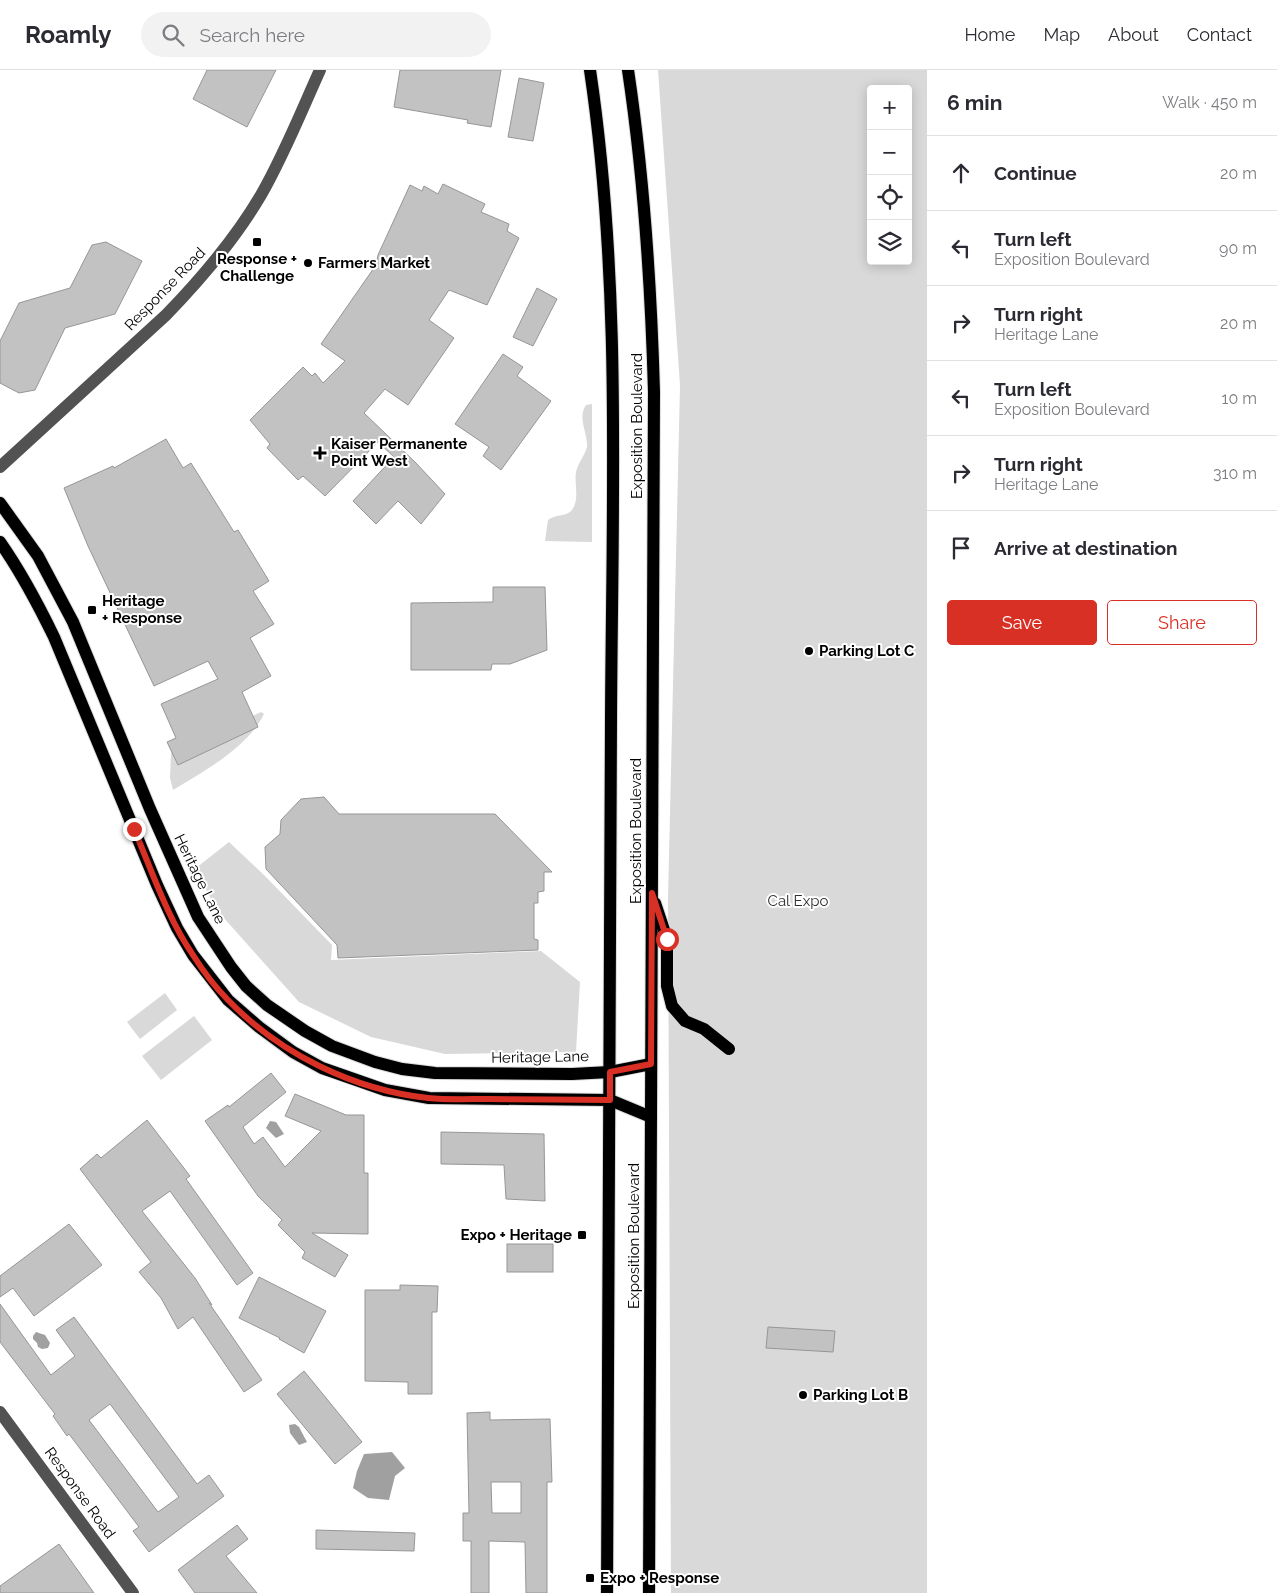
<!DOCTYPE html>
<html lang="en">
<head>
<meta charset="utf-8">
<style>
	body { margin:0; font-family:Raleway,sans-serif; background:#f2f2f3; color:#2b2b33 }
	.controls { position:absolute; right:15px; top:15px; display:grid; overflow:hidden; border-radius:5px; box-shadow:0 2px 12px #0003 }
	.controls button { width:45px; height:45px; display:grid; place-items:center; padding:0; border:0; border-bottom:1px solid #e1e1e2; background:#fff; color:#2b2b33; font:25px sans-serif }
	.stop { position:absolute; width:15px; height:15px; margin:-11px; border:4px solid #d93025; border-radius:50%; background:#fff }
	.stop.end { background:#d93025; border-color:#fff; box-shadow:0 1px 5px #0008 }
	.list { margin:0; padding:0; list-style:none }
	h2 { display:flex; justify-content:space-between; align-items:center; height:65px; margin:0; padding:0 20px; font-size:21px }
	h2 small { font-size:16px; font-weight:400; color:#7c7c81 }
	.list li { display:grid; grid-template-columns:32px 1fr auto; gap:15px; align-items:center; box-sizing:border-box; height:75px; padding:0 20px; border-top:1px solid #e1e1e2 }
	.list b { display:block; font-size:19px; white-space:nowrap }
	.list p { margin:0; font-size:16px; white-space:nowrap; color:#7c7c81 }
	.list em { font-size:16px; font-style:normal; color:#7c7c81 }
	.actions { display:flex; gap:10px; padding:15px 20px }
	.actions a { flex:1; padding:11px 0; border:1px solid #d93025; border-radius:5px; text-align:center; font-size:18px; color:#d93025 }
	.actions .main { background:#d93025; color:#fff }
	.icon { flex:none; width:28px; height:28px; fill:none; stroke:currentColor; stroke-width:2; stroke-linecap:round; stroke-linejoin:round }
	.map { position:relative; flex:none; width:927px; height:1523px; overflow:hidden }
	header { display:flex; align-items:center; gap:30px; box-sizing:border-box; height:70px; padding:0 25px; background:#fff; border-bottom:1px solid #e1e1e2 }
	header strong { font-size:24px }
	nav { display:flex; gap:28px; margin-inline-start:auto; font-size:18px }
	.search { width:350px; height:45px; background:#f2f2f3; display:flex; align-items:center; gap:12px; box-sizing:border-box; padding:0 18px; border-radius:28px; color:#7c7c81; font-size:19px }
	main { display:flex }
	aside { flex:1; background:#fff }
	.map>svg:first-child { display:block }
	.green { fill:#d9d9d9; fill-rule:evenodd }
	.water { fill:#a0a0a0 }
	.building { fill:#c2c2c2; stroke:#969696; fill-rule:evenodd }
	.lines { fill:none; stroke-linecap:round; stroke-linejoin:round }
	.major-casing { stroke:#dbdbdb; stroke-width:14 }
	.minor { stroke:#525252; stroke-width:12 }
	.major { stroke:#000; stroke-width:12 }
	.route { stroke:#d93025; stroke-width:6 }
	.poi-dot { fill:#000; stroke:#fff; stroke-width:2 }
	.labels { text-anchor:middle; dominant-baseline:central; stroke-width:4; stroke-linejoin:round; paint-order:stroke }
	.poi-label { font-size:15px; font-weight:bold; fill:#000; stroke:#fff; text-anchor:start }
	.street-label { font-size:15px; fill:#000; stroke:#fff }
	.park-label { font-size:15px; fill:#303030; stroke:#fff }
</style>
</head>
<body>
<header>
<strong>Roamly</strong>
<div class="search"><svg class="icon" aria-label="search" viewBox="0 0 24 24"><circle cx="10" cy="10" r="6"/><path d="M15 15l6 6"/></svg>Search here</div>
<nav><a>Home</a><a>Map</a><a>About</a><a>Contact</a></nav>
</header>
<main>
<div class="map">
<svg width="927" height="1523" viewBox="0 0 927 1523">
	<rect width="100%" height="100%" fill="#fff"/>
	<g class="green">
		<path d="M658,0H927V1523H671L668,829L680,315ZM871,19H908V191H871Z"/>
		<path d="M592,334V472L545,471L548,450C555,444 566,447 572,440C580,429 574,414 576,402C578,393 585,385 587,377C588,363 577,348 586,335Z"/>
		<path d="M261,642L264,644C248,677 203,702 173,720L170,708L171,683Z"/>
		<path d="M229,772L265,806L332,875L331,890L541,881L580,912L576,982L445,984L371,967L299,932L215,838L196,798Z"/>
		<path d="M165,923L177,940L140,969L127,952Z"/>
		<path d="M194,946L212,970L161,1010L142,986Z"/>
	</g>
	<g class="water">
		<path d="M270,1051L276,1052L284,1064L276,1068L266,1058Z"/>
		<path d="M36,1262L45,1265L50,1273L48,1278L42,1279L38,1277L37,1273L33,1269V1266Z"/>
		<path d="M295,1354L299,1357L307,1372L299,1375L290,1363L289,1355Z"/>
		<path d="M392,1382L405,1398L395,1406L389,1430L368,1428L353,1418L357,1401L364,1384Z"/>
	</g>
	<g class="building">
		<path d="M207,0H276L247,57L193,29Z"/>
		<path d="M400,0H501L491,57L467,53L468,50L394,37Z"/>
		<path d="M519,8L544,13L533,71L508,67Z"/>
		<path d="M443,114L485,134L481,142L509,154L507,161L519,168L487,235L449,220L429,250L454,268L408,335L385,319L364,343L415,392L445,424L421,454L398,431L376,454L353,431L394,387L378,372L325,426L303,406L298,410L267,378L270,374L250,350L303,297L312,306L315,303L323,313L345,291L321,274L376,195L378,185L410,115L422,121L424,116L438,124Z"/>
		<path d="M106,172L142,191L115,244L65,258L35,320L19,323L0,313V271L19,233L70,218L92,175Z"/>
		<path d="M537,218L557,229L533,276L513,267Z"/>
		<path d="M503,284L523,297L517,306L551,331L501,400L483,386L489,377L455,354Z"/>
		<path d="M166,369L183,398L191,393L234,462L238,460L255,488L269,511L253,521L274,554L250,568L271,606L242,622L258,657L178,695L167,672L176,668L161,634L218,609L208,591L154,616L88,476L64,418L113,396L114,398Z"/>
		<path d="M493,517H545L547,580L510,594H492L491,600H411V533L493,532Z"/>
		<path d="M324,727L339,744H495L552,802H544V821L538,822V833H534V869L538,870V880L338,888L337,875L266,799L265,777L280,764L281,750L301,729Z"/>
		<path d="M271,1003L286,1022L243,1057L254,1074L263,1067L285,1097L321,1061L285,1046L295,1024L346,1045H364V1103H368V1164L312,1163L348,1185L335,1207L302,1188L305,1182L278,1155L282,1150L258,1126L205,1051L228,1035L229,1037Z"/>
		<path d="M147,1050L190,1106L186,1109L253,1203L237,1215L170,1121L142,1141L195,1208L212,1235L209,1233L262,1310L244,1322L193,1247L178,1259L161,1228L139,1202L151,1192L80,1099L97,1084L101,1088Z"/>
		<path d="M441,1062L544,1064L545,1131L506,1129L504,1095L441,1094Z"/>
		<path d="M69,1154L102,1195L34,1246L13,1218L0,1227V1206Z"/>
		<rect x="507" y="1174" width="46" height="28"/>
		<path d="M259,1207L326,1241L304,1283L279,1269L280,1268L239,1248Z"/>
		<path d="M400,1215L438,1216L437,1242H432V1324H408V1312L365,1311V1220H400Z"/>
		<path d="M0,1234L51,1305L75,1286L56,1260L74,1247L197,1414L209,1405L224,1426L149,1482L133,1461L139,1457L69,1364L67,1366L53,1346L55,1344L0,1272ZM110,1334L179,1427L158,1442L89,1350Z"/>
		<path d="M768,1257L835,1261L833,1282L766,1278Z"/>
		<path d="M304,1301L362,1372L335,1394L277,1324Z"/>
		<path d="M490,1342V1350L550,1349L552,1412H547V1523H526L525,1472L489,1471V1523H471V1471H463V1443H469L467,1343ZM491,1412H521V1443H492Z"/>
		<path d="M237,1455L248,1469L226,1486L257,1523H195L178,1500Z"/>
		<path d="M316,1460L415,1463L414,1481L316,1479Z"/>
		<path d="M59,1474L94,1523H0V1516Z"/>
	</g>
	<g class="lines">
		<g class="major-casing">
			<g id="major">
				<path d="M590,0C622,215 612,433 611,650C609,941 608,1232 607,1523"/>
				<path d="M628,0C644,107 651,214 654,322L649,1523"/>
				<path d="M0,433L38,486L73,552L150,739L198,847L231,897L246,916L267,935L305,961L332,976L375,992L402,999L435,1003L572,1004L610,1002L651,994"/>
				<path d="M0,472C21,502 38,534 54,567L157,815L177,858L193,885L228,930L259,957L293,982L322,998L385,1020L429,1028L610,1030L651,1047"/>
				<path d="M655,833L667,869V916L672,936L685,951L704,959L729,979"/>
			</g>
		</g>
		<g class="minor">
			<path d="M0,397L166,245C202,208 235,169 261,125C284,85 301,42 320,0"/>
			<path d="M0,1342L133,1523"/>
		</g>
		<use href="#major" class="major"/>
	</g>
	<g class="lines">
		<path class="route" d="M134,759C152,801 167,847 193,885C203,901 215,917 228,930C280,984 354,1020 428,1028C448,1030 469,1029 488,1029C529,1029 569,1030 610,1030V1002L651,994L652,823L667,869"/>
	</g>
	<g class="poi-dot">
		<rect x="252" y="167" width="10" height="10" rx="2.5"/>
		<circle cx="308" cy="193" r="5"/>
		<path d="M317.5 375.5h5v5h5v5h-5v5h-5v-5h-5v-5h5z"/>
		<rect x="87" y="535" width="10" height="10" rx="2.5"/>
		<circle cx="809" cy="581" r="5"/>
		<rect x="577" y="1160" width="10" height="10" rx="2.5"/>
		<circle cx="803" cy="1325" r="5"/>
		<rect x="585" y="1503" width="10" height="10" rx="2.5"/>
	</g>
	<g class="labels">
		<g class="poi-label">
			<text x="257" y="189" text-anchor="middle">Response +<tspan x="257" dy="17">Challenge</tspan></text>
			<text x="318" y="193">Farmers Market</text>
			<text x="331" y="374">Kaiser Permanente<tspan x="331" dy="17">Point West</tspan></text>
			<text x="102" y="531">Heritage<tspan x="102" dy="17">+ Response</tspan></text>
			<text x="819" y="581">Parking Lot C</text>
			<text x="572" y="1165" text-anchor="end">Expo + Heritage</text>
			<text x="813" y="1325">Parking Lot B</text>
			<text x="600" y="1508">Expo + Response</text>
		</g>
		<g class="street-label">
			<text transform="translate(165 219) rotate(-46)">Response Road</text>
			<text transform="translate(637 356) rotate(-90)">Exposition Boulevard</text>
			<text transform="translate(636 761) rotate(-90)">Exposition Boulevard</text>
			<text transform="translate(200 809) rotate(64)">Heritage Lane</text>
			<text transform="translate(540 987) rotate(-1)">Heritage Lane</text>
			<text transform="translate(634 1166) rotate(-90)">Exposition Boulevard</text>
			<text transform="translate(80 1423) rotate(54)">Response Road</text>
		</g>
		<g class="park-label">
			<text x="798" y="831">Cal Expo</text>
		</g>
	</g>
</svg>
<div class="controls">
<button>+</button>
<button>−</button>
<button><svg class="icon" aria-label="locate" viewBox="0 0 24 24"><circle cx="12" cy="12" r="6"/><path d="M12 2v4M12 18v4M2 12h4M18 12h4"/></svg></button>
<button><svg class="icon" aria-label="layers" viewBox="0 0 24 24"><path d="M12 4l9 5-9 5-9-5zM3 14l9 5 9-5"/></svg></button>
</div>
<div class="stop" style="left:667px;top:869px"></div>
<div class="stop end" style="left:134px;top:759px"></div>
</div>
<aside>
<h2>6 min<small>Walk · 450 m</small></h2>
<ul class="list">
<li><svg class="icon" aria-label="ahead" viewBox="0 0 24 24"><path d="M12 20V5M6 11l6-6 6 6"/></svg><div><b>Continue</b></div><em>20 m</em></li>
<li><svg class="icon" aria-label="left" viewBox="0 0 24 24"><path d="M17 20v-9H6M10 6l-5 5 5 5"/></svg><div><b>Turn left</b><p>Exposition Boulevard</p></div><em>90 m</em></li>
<li><svg class="icon" aria-label="right" viewBox="0 0 24 24"><path d="M7 20v-9h11M14 6l5 5-5 5"/></svg><div><b>Turn right</b><p>Heritage Lane</p></div><em>20 m</em></li>
<li><svg class="icon" aria-label="left" viewBox="0 0 24 24"><path d="M17 20v-9H6M10 6l-5 5 5 5"/></svg><div><b>Turn left</b><p>Exposition Boulevard</p></div><em>10 m</em></li>
<li><svg class="icon" aria-label="right" viewBox="0 0 24 24"><path d="M7 20v-9h11M14 6l5 5-5 5"/></svg><div><b>Turn right</b><p>Heritage Lane</p></div><em>310 m</em></li>
<li><svg class="icon" aria-label="arrive" viewBox="0 0 24 24"><path d="M6 21V4h12l-3 4 3 4H6"/></svg><div><b>Arrive at destination</b></div></li>
</ul>
<div class="actions"><a class="main">Save</a><a>Share</a></div>
</aside>
</main>
</body>
</html>
